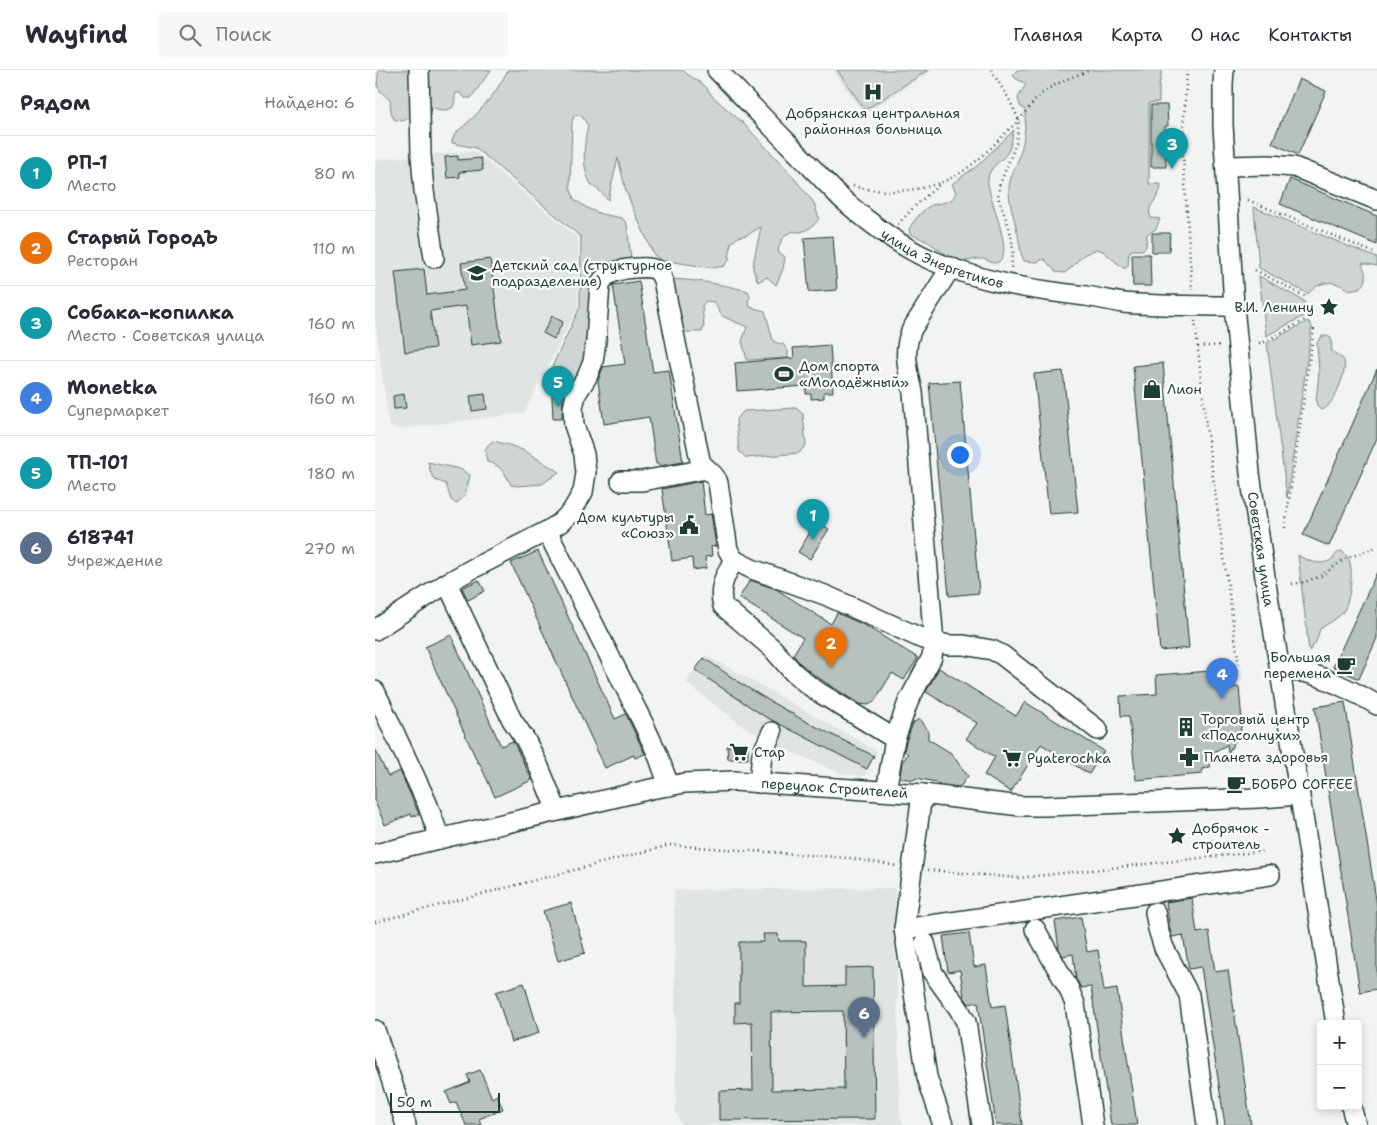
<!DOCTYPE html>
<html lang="ru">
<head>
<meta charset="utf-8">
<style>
	body { margin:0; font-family:"Shantell Sans",sans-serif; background:#f7f7f7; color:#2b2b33 }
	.controls { position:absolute; right:15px; bottom:15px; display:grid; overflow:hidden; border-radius:5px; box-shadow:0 2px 8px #0003 }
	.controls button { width:45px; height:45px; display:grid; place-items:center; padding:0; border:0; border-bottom:1px solid #e1e1e2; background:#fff; color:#2b2b33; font:25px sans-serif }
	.scale { position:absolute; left:15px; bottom:12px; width:110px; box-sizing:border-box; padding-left:5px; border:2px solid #1f3d34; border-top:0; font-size:14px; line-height:18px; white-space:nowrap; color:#1f3d34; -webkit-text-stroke:4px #fff; paint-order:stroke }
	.you { position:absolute; left:584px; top:384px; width:18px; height:18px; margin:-12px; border:4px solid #fff; border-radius:50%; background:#1a73e8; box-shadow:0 0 0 8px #1a73e833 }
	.badge { display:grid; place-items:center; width:32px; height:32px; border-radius:50%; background:#1a73e8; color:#fff; font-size:16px; font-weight:700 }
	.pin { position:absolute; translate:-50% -41px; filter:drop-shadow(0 1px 2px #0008) }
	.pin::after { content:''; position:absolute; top:26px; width:18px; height:15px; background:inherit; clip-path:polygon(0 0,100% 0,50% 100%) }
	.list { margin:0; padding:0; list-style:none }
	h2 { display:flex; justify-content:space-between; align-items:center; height:65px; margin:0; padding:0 20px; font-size:21px }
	h2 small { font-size:16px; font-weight:400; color:#7c7c81 }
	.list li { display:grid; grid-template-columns:32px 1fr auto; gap:15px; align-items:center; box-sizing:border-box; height:75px; padding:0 20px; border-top:1px solid #e1e1e2 }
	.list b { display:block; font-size:19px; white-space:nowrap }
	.list p { margin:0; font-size:16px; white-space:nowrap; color:#7c7c81 }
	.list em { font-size:16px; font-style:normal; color:#7c7c81 }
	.icon { flex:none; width:28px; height:28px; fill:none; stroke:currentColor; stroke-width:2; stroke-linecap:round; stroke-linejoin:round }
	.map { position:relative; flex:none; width:1002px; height:1055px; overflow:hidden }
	header { display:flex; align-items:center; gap:30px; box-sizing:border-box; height:70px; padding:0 25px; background:#fff; border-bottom:1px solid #e1e1e2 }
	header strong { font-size:24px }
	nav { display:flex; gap:28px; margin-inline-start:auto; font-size:18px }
	.search { width:350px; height:45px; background:#f7f7f7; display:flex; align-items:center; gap:12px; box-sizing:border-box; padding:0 18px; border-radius:5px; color:#7c7c81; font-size:19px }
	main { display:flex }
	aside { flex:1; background:#fff }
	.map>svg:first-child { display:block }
	.built { fill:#e0e4e3 }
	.green { fill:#ced5d3; stroke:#768984 }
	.building { fill:#b7c1bd; stroke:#1f3d34; fill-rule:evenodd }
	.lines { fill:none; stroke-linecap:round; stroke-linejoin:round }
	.minor-casing { stroke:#1f3d34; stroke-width:22 }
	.path { stroke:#1f3d34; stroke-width:2.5; stroke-dasharray:1 4; stroke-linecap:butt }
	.minor { stroke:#fff; stroke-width:19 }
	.labels { text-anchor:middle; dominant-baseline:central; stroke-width:4.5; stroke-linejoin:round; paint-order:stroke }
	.poi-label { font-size:14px; fill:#1f3d34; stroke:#fff; text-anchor:start }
	.street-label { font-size:14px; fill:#1f3d34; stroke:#fff }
</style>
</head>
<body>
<header>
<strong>Wayfind</strong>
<div class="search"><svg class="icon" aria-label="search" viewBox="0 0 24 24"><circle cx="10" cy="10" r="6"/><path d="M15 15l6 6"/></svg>Поиск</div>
<nav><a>Главная</a><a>Карта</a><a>О нас</a><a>Контакты</a></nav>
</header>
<main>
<aside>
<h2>Рядом<small>Найдено: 6</small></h2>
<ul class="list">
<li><span class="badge" style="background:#0f9aa8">1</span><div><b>РП-1</b><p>Место</p></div><em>80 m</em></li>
<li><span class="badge" style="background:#e8710a">2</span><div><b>Старый ГородЪ</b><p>Ресторан</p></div><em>110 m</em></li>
<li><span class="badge" style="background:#0f9aa8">3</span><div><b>Собака-копилка</b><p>Место · Советская улица</p></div><em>160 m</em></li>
<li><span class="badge" style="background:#3f7fe0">4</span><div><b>Monetka</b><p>Супермаркет</p></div><em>160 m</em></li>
<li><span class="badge" style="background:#0f9aa8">5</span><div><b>ТП-101</b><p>Место</p></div><em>180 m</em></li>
<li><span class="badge" style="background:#5c6f8a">6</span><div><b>618741</b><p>Учреждение</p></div><em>270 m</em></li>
</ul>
</aside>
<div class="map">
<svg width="1002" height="1055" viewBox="0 0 1002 1055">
	<rect width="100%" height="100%" fill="#f2f3f3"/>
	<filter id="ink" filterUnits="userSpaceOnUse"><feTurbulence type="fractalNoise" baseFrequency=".02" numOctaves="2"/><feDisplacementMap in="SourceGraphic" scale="10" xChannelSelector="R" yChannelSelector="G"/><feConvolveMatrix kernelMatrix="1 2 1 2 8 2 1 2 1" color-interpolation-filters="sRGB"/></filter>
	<g filter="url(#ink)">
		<g class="built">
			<path d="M458,0H558L489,44Z"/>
			<path d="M99,81L203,168V237L149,343L22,359L14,355L0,250V93L5,89Z"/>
			<path d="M331,585L502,681L489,706L465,703L399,674L365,654L310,612Z"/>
			<path d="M520,818L525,1047L529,1055H307L301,1042L299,820Z"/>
		</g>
		<g class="green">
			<path d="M4,0H37L36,46C31,51 26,52 19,49L16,42L15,30C3,19 0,20 4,0Z"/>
			<path d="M51,0H116L96,28H90L85,23H81C79,27 81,34 77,38C74,40 69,40 66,40C62,39 57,38 55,35C50,29 52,8 51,0Z"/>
			<path d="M133,0H308L312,4L330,16L338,27L368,53L414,102L439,133L444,148C441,155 432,161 425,162C422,162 419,161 416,162C408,165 404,174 403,182L410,187L408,199L401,215L392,207L383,212L378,199L379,189L386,157L372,165L363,167L356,173L354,190L349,196L338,198L286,190L279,185L259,141L251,121L243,88L233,130C230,127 228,124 225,121C222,119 218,117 216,114C206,98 209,72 213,56L207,46L200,45L197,51L195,117L199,129L212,138L226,144L247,148L252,154L256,189C246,203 228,187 220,206L208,300L198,314L168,316L205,237L206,167L101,78L77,73C77,64 85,60 91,54C108,39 123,20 133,0Z"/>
			<path d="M462,0H553L490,40Z"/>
			<path d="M642,0H787L784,16V32L774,33V114H786C786,115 785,123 784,123C780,132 771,137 776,148L785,149L781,159L772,164L771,177L767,180H756L754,184L753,196L751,198H748L728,181L722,179L708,185L697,197L690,203L681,202L669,189L662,192L649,191C644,181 645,171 642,161C639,147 634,133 634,119C634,108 640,99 643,90C649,73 651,57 650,40L645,36L643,28L651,14L640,8L638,4Z"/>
			<path d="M639,60C637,67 636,76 633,82C627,92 614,96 613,109C611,124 641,184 623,192C617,195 614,190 608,189C601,188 593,192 586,191C572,189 561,175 549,170C545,168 540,166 535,164L534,159C538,151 549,138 557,135C567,132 578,134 581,122L577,115L579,112L602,96Z"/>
			<path d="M879,137L1002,188V196L987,193C990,202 995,213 984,218C981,219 975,220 972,219C970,218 966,215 965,215C952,209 941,215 933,224L884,198Z"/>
			<path d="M884,206L929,231V235L931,245L891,266Z"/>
			<path d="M295,209C322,210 347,214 373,221L375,227L373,231L375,237L390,241L398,270L402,273L408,274L413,281V288L372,290L367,271L372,257L349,247L345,243L339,232L331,231L327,236L329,257L327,262H309L306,257Z"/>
			<path d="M933,251L937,256L912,428L892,273Z"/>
			<path d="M947,266H952L956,268L957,281C961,285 967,286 969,291C974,304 947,361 941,331L944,303L942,273Z"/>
			<path d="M421,338L428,344L431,375L424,383L371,388L364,381L361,349L369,341Z"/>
			<path d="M118,371L134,375L150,381L184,402L167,414L143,416L136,415C130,403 126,395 112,392C110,381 108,378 118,371Z"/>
			<path d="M53,392L85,399L95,405L90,426L81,434L76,430L71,414L60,410L56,403Z"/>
			<path d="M966,481C970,484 973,486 974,490C979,500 975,534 967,543C961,550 952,554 945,559L941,572L934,581L923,485C932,491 947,497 957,489C961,485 961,483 966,481Z"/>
		</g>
		<g class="building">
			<path d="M924,9L951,21L923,85L897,73Z"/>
			<path d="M776,35H792L793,56H790L791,97H776Z"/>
			<path d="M83,86V90L106,88L108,100L84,102L85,107L72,108L70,87Z"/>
			<path d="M915,109L1002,146V175L905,134Z"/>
			<path d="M777,163H795L794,182H777Z"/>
			<path d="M458,166L462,220L434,222L429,168Z"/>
			<path d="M757,184H775L776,216H758Z"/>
			<path d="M115,189L126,271L96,275L91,236L55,241L60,278L30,282L20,202L49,199L52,225L90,220L86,193Z"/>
			<path d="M264,211L278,302L294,300L308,392L284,396V394H281L274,347L229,354L223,311L228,297L250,294L238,215Z"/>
			<path d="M177,246L188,252L179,269L168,263Z"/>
			<path d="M455,275L458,322H449V328L436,329V324H431V316L362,321L360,293L419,288L418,278Z"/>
			<path d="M788,293L814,578L785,581L758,296Z"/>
			<path d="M1002,299V368L954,476L928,465Z"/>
			<path d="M688,301L703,442L674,444L659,304Z"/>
			<path d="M585,311L604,523L574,526L554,313Z"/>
			<path d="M29,324L31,338L19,339L18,326Z"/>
			<path d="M110,324L112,339L97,341L95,326Z"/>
			<path d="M188,325L187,349H178L177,326Z"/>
			<path d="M326,411L330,445L336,444L341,476L336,477L337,486L330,487L331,498L318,500L317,488L297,491L287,419Z"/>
			<path d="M442,451L454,459L435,489L423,482Z"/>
			<path d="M163,481L240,649L251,644L270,684L260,688L259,685L230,698L136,493Z"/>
			<path d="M1002,502V568L984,609L958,597Z"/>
			<path d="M104,510L110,521L93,530L87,518Z"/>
			<path d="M375,510L401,519L456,554L462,543L489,555L543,588L529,610L517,603L499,632L493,635L484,634L439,605L426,594L418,585L428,568L364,528Z"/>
			<path d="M76,565L126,676L138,671L157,710L120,727L104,692L103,693L50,577Z"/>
			<path d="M329,588L365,613L398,633L430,651L499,686L492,699L389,646L320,600Z"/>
			<path d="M564,598L641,646L650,632L729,681L714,704L666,674L636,722L609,705L620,687L591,669L602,653L551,622Z"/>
			<path d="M850,600L851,618L864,617L867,651L865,663L853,683L852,674L850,676L837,683L835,697L827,699V704L761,710L754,646H746L745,626L782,624L781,605Z"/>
			<path d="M970,632L1002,836V919L985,922L940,637Z"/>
			<path d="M544,649L553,661V669L576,683L593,706L585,717L562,714L561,712L541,708L539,710L526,708L525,706L527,692L533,684L529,681L531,672L538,653Z"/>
			<path d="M352,676H373V689H353Z"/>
			<path d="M0,679L13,706L25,701L44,744L37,747L36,744L10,755L0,732Z"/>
			<path d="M817,828L822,863L834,861L840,902L853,900L876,1055H850L826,897L814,899L808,865L797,867L795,859L791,832Z"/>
			<path d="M196,833L210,883L183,891L168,841Z"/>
			<path d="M706,847L712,882L723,880L729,921L742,919L762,1055H736L716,917L706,918L701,909L698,884L688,886L684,879L680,851Z"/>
			<path d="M594,863L599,897L611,895L617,937L630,935L647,1055H621L603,932L594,934L589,927L585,900L573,902L568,866Z"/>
			<path d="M388,864H403L404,871H431V917L470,916V898L498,897L500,1049L344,1050V1021L378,1020L377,952L360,953V933H364V872H389ZM468,941L469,1019L397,1020L396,942Z"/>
			<path d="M149,913L164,963L136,972L121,922Z"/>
			<path d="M105,1000L117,1028L122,1025L128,1039L104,1049L106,1055H91L81,1032L76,1034L71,1022L95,1012L92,1005Z"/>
		</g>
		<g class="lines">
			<g class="minor-casing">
				<g id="minor">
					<path d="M44,0L46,85L49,121L59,188"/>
					<path id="s1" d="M342,0L466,128C493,152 522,175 556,190C605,212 658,220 711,226C724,228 736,231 748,233C785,236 822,236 859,236"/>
					<path id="s2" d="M849,0L848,14V55L859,236L875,403L890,507L961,954"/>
					<path d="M851,96L894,95L919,97L1002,130"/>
					<path d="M246,411H267L331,399"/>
					<path d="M172,461L269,655L283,685L294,716"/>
					<path d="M359,490L377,499L450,525L548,569L573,575H589L617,580L627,585L723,660"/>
					<path d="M72,513L137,650L150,669L164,697L182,741"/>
					<path d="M0,560L72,513L97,499L172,461L185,453L197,441L208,422L211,403L209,384L199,355L198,338L201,324L212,307L218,292L221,271L225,214C228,209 231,205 237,203C245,199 273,195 281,200C285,202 286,206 288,210L325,390C329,400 340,402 343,413L353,480L359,490C350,505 343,518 348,536L398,579L418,602L432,614L445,623L520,669L511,721"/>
					<path d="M906,603C912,602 919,601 926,602C943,603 986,625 1002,635"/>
					<path d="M0,621L52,733L65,769"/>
					<path d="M520,669L533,632L557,587L559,573L538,322C533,300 527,281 537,259L576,197"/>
					<path d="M384,713L387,684L397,662"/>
					<path d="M547,724L529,859L552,1007L568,1055"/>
					<path id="s3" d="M0,784L276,719L310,713L359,711L491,720L547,724L646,736H671L884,728L925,725"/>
					<path d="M780,842L783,859L789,878L814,925L832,1055"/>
					<path d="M529,859L895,805"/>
					<path d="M660,859L694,919L700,934L718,1055"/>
					<path d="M550,873L558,903L584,939L591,952L607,1055"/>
					<path d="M0,960L31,1055"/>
					<path d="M976,1036L981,1055"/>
				</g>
			</g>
			<g class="path">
				<path d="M616,0L634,29L644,50L641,74L624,116L623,127L634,157L637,170L638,183L636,198"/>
				<path d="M812,0L808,62V84L817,220"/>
				<path d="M478,116C511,125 552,122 582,105C604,92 623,70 642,52C651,42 659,30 670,21C683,12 700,6 715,0"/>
				<path d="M873,130L1002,184"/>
				<path d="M523,154L540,136L566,113"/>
				<path d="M880,200L931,227"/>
				<path d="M820,251L831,356L864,597"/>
				<path d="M879,273H887L932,249"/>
				<path d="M823,277L846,275"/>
				<path d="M910,458L939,258"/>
				<path d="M917,514L930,512L946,506L970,489L1002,477"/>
				<path d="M553,800L643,808L891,781"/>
				<path d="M0,852L295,775L474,788L522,796"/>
			</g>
			<use href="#minor" class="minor"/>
		</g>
	</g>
	<defs>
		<g id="hospital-bare" transform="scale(1.5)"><path d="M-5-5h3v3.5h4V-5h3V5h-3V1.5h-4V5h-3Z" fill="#1f3d34" stroke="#fff" stroke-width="2.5" paint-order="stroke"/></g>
		<g id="school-bare" transform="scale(1.5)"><path d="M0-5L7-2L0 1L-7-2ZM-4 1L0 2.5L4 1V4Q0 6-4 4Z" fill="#1f3d34" stroke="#fff" stroke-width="2.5" paint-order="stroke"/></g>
		<g id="sight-bare" transform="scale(1.5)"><path d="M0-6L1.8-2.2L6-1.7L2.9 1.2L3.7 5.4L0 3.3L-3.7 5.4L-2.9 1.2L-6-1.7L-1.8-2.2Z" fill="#1f3d34" stroke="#fff" stroke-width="2.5" paint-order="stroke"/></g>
		<g id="stadium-bare" transform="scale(1.5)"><path d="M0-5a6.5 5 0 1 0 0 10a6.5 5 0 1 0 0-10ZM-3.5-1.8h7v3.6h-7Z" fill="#1f3d34" stroke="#fff" stroke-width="2.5" paint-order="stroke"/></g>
		<g id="shop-bare" transform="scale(1.5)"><path d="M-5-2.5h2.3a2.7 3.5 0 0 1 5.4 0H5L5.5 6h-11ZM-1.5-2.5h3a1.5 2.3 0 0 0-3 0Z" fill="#1f3d34" stroke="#fff" stroke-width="2.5" paint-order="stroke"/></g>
		<g id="civic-bare" transform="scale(1.5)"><path d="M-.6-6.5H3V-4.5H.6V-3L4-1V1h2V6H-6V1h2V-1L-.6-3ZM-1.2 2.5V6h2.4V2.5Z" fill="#1f3d34" stroke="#fff" stroke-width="2.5" paint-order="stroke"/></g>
		<g id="cafe-bare" transform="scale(1.5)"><path d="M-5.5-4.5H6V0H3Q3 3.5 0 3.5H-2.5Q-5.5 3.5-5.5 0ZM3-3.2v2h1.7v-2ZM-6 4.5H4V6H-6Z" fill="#1f3d34" stroke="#fff" stroke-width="2.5" paint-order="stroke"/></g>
		<g id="building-bare" transform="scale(1.5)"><path d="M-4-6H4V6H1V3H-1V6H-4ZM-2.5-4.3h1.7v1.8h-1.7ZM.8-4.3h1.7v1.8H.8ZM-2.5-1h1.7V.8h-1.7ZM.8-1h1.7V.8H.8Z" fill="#1f3d34" stroke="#fff" stroke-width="2.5" paint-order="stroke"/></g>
		<g id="supermarket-bare" transform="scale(1.5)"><path d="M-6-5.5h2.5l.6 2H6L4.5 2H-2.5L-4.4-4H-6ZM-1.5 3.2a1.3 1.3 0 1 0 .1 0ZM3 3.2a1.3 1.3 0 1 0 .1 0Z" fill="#1f3d34" stroke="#fff" stroke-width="2.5" paint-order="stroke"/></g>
		<g id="pharmacy-bare" transform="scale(1.5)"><path d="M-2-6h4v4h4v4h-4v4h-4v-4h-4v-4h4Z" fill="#1f3d34" stroke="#fff" stroke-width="2.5" paint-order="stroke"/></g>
	</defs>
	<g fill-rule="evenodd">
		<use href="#hospital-bare" x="498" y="22"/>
		<use href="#school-bare" x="102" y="203"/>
		<use href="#sight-bare" x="954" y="237"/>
		<use href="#stadium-bare" x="409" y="304"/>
		<use href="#shop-bare" x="777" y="319"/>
		<use href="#civic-bare" x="314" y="455"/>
		<use href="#cafe-bare" x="971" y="595"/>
		<use href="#building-bare" x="811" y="657"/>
		<use href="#supermarket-bare" x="364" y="682"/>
		<use href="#pharmacy-bare" x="814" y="687"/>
		<use href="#supermarket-bare" x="637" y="688"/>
		<use href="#cafe-bare" x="861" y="714"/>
		<use href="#sight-bare" x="802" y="766"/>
	</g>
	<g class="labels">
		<g class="poi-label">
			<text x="498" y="43" text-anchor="middle">Добрянская центральная<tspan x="498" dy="16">районная больница</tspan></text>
			<text x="117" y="195">Детский сад (структурное<tspan x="117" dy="16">подразделение)</tspan></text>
			<text x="939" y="237" text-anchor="end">В.И. Ленину</text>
			<text x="424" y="296">Дом спорта<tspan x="424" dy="16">«Молодёжный»</tspan></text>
			<text x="792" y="319">Лион</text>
			<text x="299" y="447" text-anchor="end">Дом культуры<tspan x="299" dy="16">«Союз»</tspan></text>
			<text x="956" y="587" text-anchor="end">Большая<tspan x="956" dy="16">перемена</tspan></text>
			<text x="826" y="649">Торговый центр<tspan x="826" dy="16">«Подсолнухи»</tspan></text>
			<text x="379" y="682">Стар</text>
			<text x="829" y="687">Планета здоровья</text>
			<text x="652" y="688">Pyaterochka</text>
			<text x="876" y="714">БОБРО COFFEE</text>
			<text x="817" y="758">Добрячок -<tspan x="817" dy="16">строитель</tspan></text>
		</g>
		<g class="street-label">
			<text stroke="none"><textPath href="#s1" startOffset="298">улица Энергетиков</textPath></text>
			<text stroke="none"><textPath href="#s2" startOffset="481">Советская улица</textPath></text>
			<text stroke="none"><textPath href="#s3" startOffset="468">переулок Строителей</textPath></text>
		</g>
	</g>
</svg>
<div class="controls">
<button>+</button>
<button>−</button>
</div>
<div class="scale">50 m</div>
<div class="you"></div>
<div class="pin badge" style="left:438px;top:470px;background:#0f9aa8">1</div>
<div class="pin badge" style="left:456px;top:598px;background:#e8710a">2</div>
<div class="pin badge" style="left:797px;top:99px;background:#0f9aa8">3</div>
<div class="pin badge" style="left:847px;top:629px;background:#3f7fe0">4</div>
<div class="pin badge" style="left:183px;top:337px;background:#0f9aa8">5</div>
<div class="pin badge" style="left:489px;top:968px;background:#5c6f8a">6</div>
</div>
</main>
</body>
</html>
